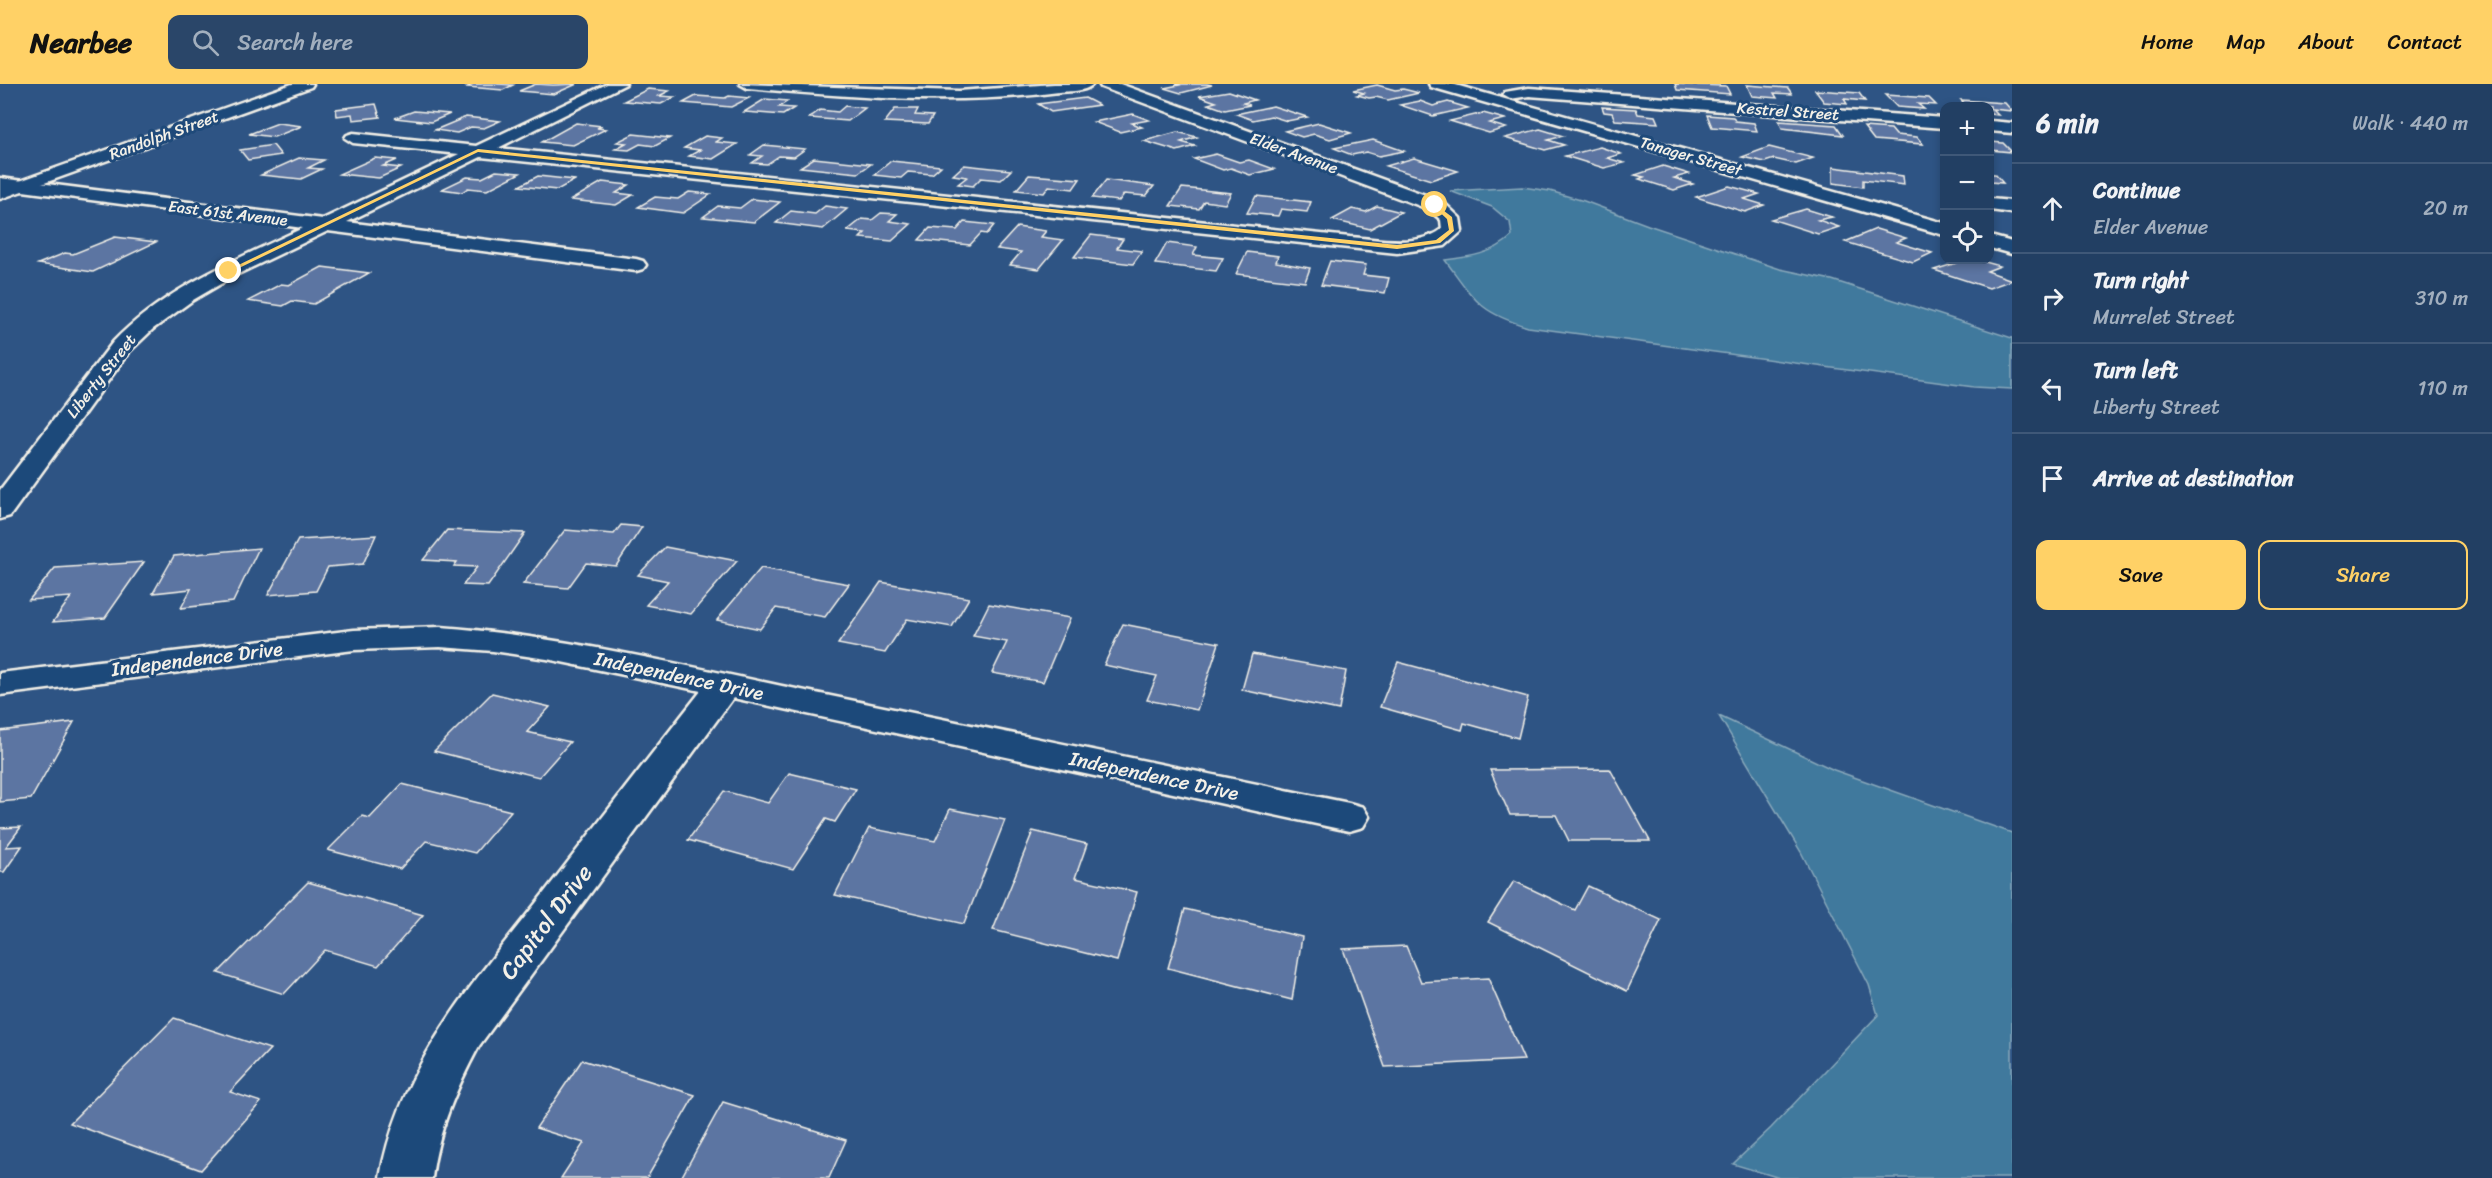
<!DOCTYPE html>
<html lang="en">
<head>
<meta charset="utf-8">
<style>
	body { margin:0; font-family:Sriracha,sans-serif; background:#2a4669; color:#f1f3f6 }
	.controls { position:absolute; right:18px; top:18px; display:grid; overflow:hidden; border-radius:12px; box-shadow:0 3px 9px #0003 }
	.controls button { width:54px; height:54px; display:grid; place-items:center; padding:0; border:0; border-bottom:2px solid #3f5878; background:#223f63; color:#f1f3f6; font:30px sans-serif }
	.stop { position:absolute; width:18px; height:18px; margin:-14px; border:4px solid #ffd166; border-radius:50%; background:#fff }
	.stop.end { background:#ffd166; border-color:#fff; box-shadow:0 2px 6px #0008 }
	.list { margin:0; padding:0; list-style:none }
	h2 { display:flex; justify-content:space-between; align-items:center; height:78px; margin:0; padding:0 24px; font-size:26px }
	h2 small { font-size:20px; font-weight:400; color:#a2afbe }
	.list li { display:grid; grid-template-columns:39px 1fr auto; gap:18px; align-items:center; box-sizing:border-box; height:90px; padding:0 24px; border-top:2px solid #3f5878 }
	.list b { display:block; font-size:22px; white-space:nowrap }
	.list p { margin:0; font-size:20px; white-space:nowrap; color:#a2afbe }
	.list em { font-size:20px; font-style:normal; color:#a2afbe }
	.actions { display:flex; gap:12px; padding:18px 24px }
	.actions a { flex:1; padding:14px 0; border:2px solid #ffd166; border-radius:12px; text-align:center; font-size:21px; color:#ffd166 }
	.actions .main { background:#ffd166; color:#111 }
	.icon { flex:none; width:33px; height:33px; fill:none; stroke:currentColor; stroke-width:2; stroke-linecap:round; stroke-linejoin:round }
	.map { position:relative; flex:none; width:2012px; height:1094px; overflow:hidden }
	header { display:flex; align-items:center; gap:36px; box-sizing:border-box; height:84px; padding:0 30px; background:#ffd166; color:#111 }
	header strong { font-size:28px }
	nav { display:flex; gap:33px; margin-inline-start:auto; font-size:21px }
	.search { width:420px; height:54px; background:#2a4669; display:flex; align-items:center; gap:15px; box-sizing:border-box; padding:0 21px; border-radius:12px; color:#a2afbe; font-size:22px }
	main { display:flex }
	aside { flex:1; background:#223f63 }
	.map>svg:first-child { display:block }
	.water { fill:#41799d; stroke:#89a9bb; stroke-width:1.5 }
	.building { fill:#5c74a2; stroke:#f4f1e8; stroke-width:1.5 }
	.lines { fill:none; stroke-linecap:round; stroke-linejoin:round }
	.minor-casing { stroke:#f4f1e8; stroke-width:5 }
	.tertiary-casing { stroke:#f4f1e8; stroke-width:5 }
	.minor { fill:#1f4a7a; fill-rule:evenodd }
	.tertiary { fill:#1f4a7a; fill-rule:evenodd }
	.route { fill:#ffd166 }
	.labels { text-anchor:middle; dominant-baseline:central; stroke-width:6; stroke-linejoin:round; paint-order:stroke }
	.far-street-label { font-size:16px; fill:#f4f1e8; stroke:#1f4a7a }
	.street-label { font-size:20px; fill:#f4f1e8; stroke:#1f4a7a }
	.near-street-label { font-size:24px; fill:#f4f1e8; stroke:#1f4a7a }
</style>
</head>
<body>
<header>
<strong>Nearbee</strong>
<div class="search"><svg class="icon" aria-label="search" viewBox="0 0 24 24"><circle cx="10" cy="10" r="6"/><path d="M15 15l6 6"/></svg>Search here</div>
<nav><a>Home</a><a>Map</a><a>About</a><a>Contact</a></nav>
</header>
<main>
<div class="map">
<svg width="2012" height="1094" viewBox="0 0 2012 1094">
	<rect width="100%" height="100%" fill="#2e5484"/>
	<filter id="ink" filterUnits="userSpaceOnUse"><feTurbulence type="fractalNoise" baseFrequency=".0167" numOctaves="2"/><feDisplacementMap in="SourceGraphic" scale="12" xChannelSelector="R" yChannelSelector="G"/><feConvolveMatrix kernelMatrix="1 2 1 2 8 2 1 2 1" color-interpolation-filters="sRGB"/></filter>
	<g filter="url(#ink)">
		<g class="water">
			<path d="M1522,103L1550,107L1584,117L1648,141L1780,185L1832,196L2012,254V305L1974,303L1528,243C1478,228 1475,216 1445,176C1470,173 1493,170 1512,152L1510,138L1492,123L1450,107Z"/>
			<path d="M1719,632L1834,686L2012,749V1094H1780L1733,1080L1771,1044L1878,931L1869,901L1801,768Z"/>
		</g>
		<g class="building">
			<path d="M473,0H499L513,1L503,6L467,3Z"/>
			<path d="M536,0L553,1L577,0L554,10L519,7Z"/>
			<path d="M1176,0H1207L1212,1L1181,9L1164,4L1179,1Z"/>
			<path d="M1675,0L1726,2L1730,10L1677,6Z"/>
			<path d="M1377,1L1395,6L1403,5L1419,9L1388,16L1376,13L1369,14L1357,11L1364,9L1353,6Z"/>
			<path d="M1747,1L1788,4L1792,10L1774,9L1777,14L1752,12Z"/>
			<path d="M648,5L669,7L659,12L675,13L661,20L624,17Z"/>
			<path d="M1815,6L1859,9L1865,17L1844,15L1847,20L1824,18Z"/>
			<path d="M1229,7L1255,16L1243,19L1250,21L1225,26L1208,20L1216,18L1199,12Z"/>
			<path d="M1885,11L1929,14L1936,21L1918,20L1924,25L1897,23Z"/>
			<path d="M696,12L725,14L729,12L749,14L731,23L683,19Z"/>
			<path d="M1085,14L1099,21L1051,28L1038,20Z"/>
			<path d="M765,15L788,17L779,23L794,24L783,31L744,28Z"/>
			<path d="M1961,16L2005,19L2012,27L1992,25L1998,31L1990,30V22H1967Z"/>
			<path d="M1420,17L1433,22L1448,18L1468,24L1433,32L1400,21Z"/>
			<path d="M376,20L380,33L353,36L352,30L337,32L336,25Z"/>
			<path d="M845,22L865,24L848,37L809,34L820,26L838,28Z"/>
			<path d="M1273,22L1307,33L1287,37L1271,32L1253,36L1236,30Z"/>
			<path d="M1602,23L1636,25L1638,30L1655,32L1658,39L1615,36L1612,29L1604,28Z"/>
			<path d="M895,25H918L915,31L933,32L928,40L885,38Z"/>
			<path d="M414,27L450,30L431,38L395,34Z"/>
			<path d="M1483,29L1505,35L1489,39L1506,44L1489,49L1450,37Z"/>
			<path d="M1133,30L1149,36L1132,39L1142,43L1120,48L1094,38Z"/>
			<path d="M1707,31L1733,33L1735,37L1754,39L1757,47L1712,43Z"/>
			<path d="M466,33L500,37L484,44L471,43L457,49L435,46Z"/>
			<path d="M1779,37L1836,41L1843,51L1782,44Z"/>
			<path d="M278,39L302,42L274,53L249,50Z"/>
			<path d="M576,39L602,42L597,44L606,45L573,61L542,58Z"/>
			<path d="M1319,39L1351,49L1330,55L1314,50L1302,53L1285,47Z"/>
			<path d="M1864,43L1891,45L1896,51L1917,53L1923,60L1874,56Z"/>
			<path d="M1540,45L1563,52L1548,56L1564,61L1545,66L1505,54Z"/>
			<path d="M1177,48L1197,53L1181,58L1195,62L1177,67L1144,57Z"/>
			<path d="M633,50L670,54L655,62L640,60L629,66L615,65L626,59L617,58Z"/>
			<path d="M705,52L722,54L716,58L737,60L713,75L689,72L700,66L684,64Z"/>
			<path d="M1373,56L1404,67L1379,72L1366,68L1352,71L1334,64Z"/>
			<path d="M1990,58L2003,59L2012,68L1990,66Z"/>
			<path d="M273,61L281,71L248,76L240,66Z"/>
			<path d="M764,61L805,65L794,73L779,72L767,80L752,79L762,72L750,71Z"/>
			<path d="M1600,63L1621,70L1607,74L1624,79L1604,84L1565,72Z"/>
			<path d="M1769,63L1813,74L1796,80L1774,75L1765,78L1742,73Z"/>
			<path d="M1216,70L1239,78L1249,76L1274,85L1250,91L1231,84L1223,86L1194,75Z"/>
			<path d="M299,74L324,76L308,84L322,85L301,95L261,91Z"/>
			<path d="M375,74L397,76L383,82L401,84L379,94L339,90Z"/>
			<path d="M814,74L871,80L858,89L800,83Z"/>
			<path d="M1414,74L1458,87L1431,96L1386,82Z"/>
			<path d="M891,77L941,82L932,90L908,88L901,94L874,91Z"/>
			<path d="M964,81L1011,86L1001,96L981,94L973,102L958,100L967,93L953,91Z"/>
			<path d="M1663,82L1689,90L1674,94L1693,100L1674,106L1639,95L1644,93L1635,91Z"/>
			<path d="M1833,83L1903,92L1904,101L1863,96V103L1833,99Z"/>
			<path d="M496,87L520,89L487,106L468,104L462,108L442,105L467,93L482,94Z"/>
			<path d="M1990,90H1995L2003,99L1990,98Z"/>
			<path d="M1029,91L1080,95L1073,105L1049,102L1044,109L1016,106Z"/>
			<path d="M538,92L575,96L557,106L519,102Z"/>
			<path d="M1106,96L1154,102L1146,112L1124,110L1119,117L1092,114Z"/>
			<path d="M602,98L629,101L616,109L633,111L616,121L571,116Z"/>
			<path d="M1729,102L1759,110L1744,115L1764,121L1745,128L1696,113Z"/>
			<path d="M1182,104L1231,109L1225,120L1204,117L1199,125L1170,122Z"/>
			<path d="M689,108L711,110L683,129L638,123L655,113L678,115Z"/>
			<path d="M1256,112L1311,118L1307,128L1281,125L1278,132L1247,129Z"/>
			<path d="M752,115L780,118L754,138L703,133L718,122L740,124Z"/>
			<path d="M825,122L847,125L823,145L776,139L791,127L815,130Z"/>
			<path d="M1377,122L1401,128L1370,145L1332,136L1352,125L1366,128Z"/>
			<path d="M1806,125L1832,133L1818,136L1839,143L1818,150L1771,135Z"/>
			<path d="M881,129L897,130L889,137L911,140L892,157L860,154L865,149L847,147L862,135L872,136Z"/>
			<path d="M964,138L994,141L987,150L981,149L970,161L919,156L930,144L957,146Z"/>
			<path d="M1017,143L1046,147L1041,153L1063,156L1039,185L1010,181L1021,168L997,165Z"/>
			<path d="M1876,145L1906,154L1896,158L1932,169L1913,178L1845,158Z"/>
			<path d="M1091,151L1123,155L1117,164L1142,167L1133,180L1074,173Z"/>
			<path d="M115,153L156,158L93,188L38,180L65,169L73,170Z"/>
			<path d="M1167,159L1197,163L1193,171L1223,174L1216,187L1155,180Z"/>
			<path d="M1247,168L1278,172L1276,178L1310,184L1305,198L1236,190Z"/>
			<path d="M1966,176H1978L2000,182L1987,187L2012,196L1989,204L1934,186Z"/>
			<path d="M1330,177L1366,181L1363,191L1389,194L1385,209L1321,201Z"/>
			<path d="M322,183L369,189L314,220L292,217L283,222L248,217L281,200L289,201Z"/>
			<path d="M621,441L642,443L616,482L586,479L568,504L523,500L565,446L614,450Z"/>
			<path d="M447,446L525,449L488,502L463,501L477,483L454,482L457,478L423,476Z"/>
			<path d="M376,451L363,480L328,483L316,507L268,511L298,456Z"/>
			<path d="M665,463L737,477L691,530L646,521L668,497L638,491Z"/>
			<path d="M259,464L233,518L181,524L191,505L153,509L174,472Z"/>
			<path d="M144,478L105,534L53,538L71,513L29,516L55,484Z"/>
			<path d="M761,484L849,500L825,533L776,524L760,545L717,536Z"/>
			<path d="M881,498L969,514L952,543L907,535L885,569L838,560Z"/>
			<path d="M989,520L1070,534L1043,598L992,589L1007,558L973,552Z"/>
			<path d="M1123,540L1219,559L1197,626L1147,616L1157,592L1104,581Z"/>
			<path d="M1252,570L1346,587L1339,626L1242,606Z"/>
			<path d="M1398,578L1528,613L1518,654L1464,639L1462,646L1380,623Z"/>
			<path d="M492,609L550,623L527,648L570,658L539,693L434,667Z"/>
			<path d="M74,638L31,715L0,718V647Z"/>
			<path d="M1610,685L1650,757H1569L1556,731H1510L1490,686Z"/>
			<path d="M789,689L856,705L835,738L826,735L793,785L688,756L724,707L768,719Z"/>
			<path d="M402,700L511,727L475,769L426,757L400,785L328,766L362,732L370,734Z"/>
			<path d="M950,725L1005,736L964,840L835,811L869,744L935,757Z"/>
			<path d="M21,743L6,763L22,762L4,788H0V744Z"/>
			<path d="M1033,747L1087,760L1075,794L1137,808L1117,877L993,846Z"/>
			<path d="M1514,797L1575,826L1588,802L1661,836L1627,907L1488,838Z"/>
			<path d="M308,798L423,831L378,882L325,866L284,910L218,889Z"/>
			<path d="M1185,825L1302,853L1292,916L1168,884Z"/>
			<path d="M1406,862L1421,898L1488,894L1524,976L1385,983L1343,865Z"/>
			<path d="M174,934L270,965L230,1008L261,1018L201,1086L70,1039Z"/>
			<path d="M582,976L695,1011L647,1094H561L584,1059L536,1044Z"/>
			<path d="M723,1018L846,1056L829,1094H681Z"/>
		</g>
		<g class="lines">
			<g class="minor-casing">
				<g id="minor">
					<path d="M607,0H626L498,64L1350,153C1379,155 1418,164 1442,145L1441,136L1428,125L1101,3L1099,0H1120L1442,117L1460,134L1462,147L1445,162L1397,169L481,73L347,138L636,175L643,177L646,181L643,185L636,187L328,147L236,191L193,216L153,245L129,268L10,432L0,435V406L113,258C165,204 236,176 303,144L0,104V94L323,135L459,70L353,59L345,54L347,51L353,49L476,62Z"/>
					<path d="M1429,0H1452L1944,139V151L1431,3Z"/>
					<path d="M1529,4L1944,34V44L1529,12L1510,15L1503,11L1505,8Z"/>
					<path d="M1990,37L2012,39V49L1990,47Z"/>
					<path d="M1990,115L2012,117V129L1990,126Z"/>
					<path d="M1990,152L2012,158V170L1990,164Z"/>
					<path d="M440,543C565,552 688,583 811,608C990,645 1170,682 1349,719L1363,723L1369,733L1363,743L1349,747L733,614L479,962C456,1005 438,1046 432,1094H380C400,980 475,897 544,809C596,742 648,674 701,607L547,575L493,567L440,563L354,566L0,611V589L354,546Z"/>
				</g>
			</g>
			<g class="tertiary-casing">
				<g id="tertiary">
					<path d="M292,0H313L311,3L0,115V104Z"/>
					<path d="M740,0L959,7L1054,0H1093C1086,8 1069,7 1059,8C955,22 850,13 747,4Z"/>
				</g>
			</g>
			<use href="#minor" class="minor"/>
			<use href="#tertiary" class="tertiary"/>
		</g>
	</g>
	<path class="route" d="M478,65L1397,161L1436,156L1449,146L1447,135L1433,122L1435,120L1452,133L1454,147L1440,159L1397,165L478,68L231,188L226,187Z"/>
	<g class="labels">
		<g class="far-street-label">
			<text transform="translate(1788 27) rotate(4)">Kestrel Street</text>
			<text transform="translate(164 51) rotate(-20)">Randolph Street</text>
			<text transform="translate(1294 69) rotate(20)">Elder Avenue</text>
			<text transform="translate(1691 72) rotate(16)">Tanager Street</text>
			<text transform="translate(228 129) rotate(7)">East 61st Avenue</text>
			<text transform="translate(101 292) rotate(-52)">Liberty Street</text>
		</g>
		<g class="street-label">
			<text transform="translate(197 575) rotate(-7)">Independence Drive</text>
			<text transform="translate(679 592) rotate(12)">Independence Drive</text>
			<text transform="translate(1154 692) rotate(12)">Independence Drive</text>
		</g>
		<g class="near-street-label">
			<text transform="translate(546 838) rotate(-53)">Capitol Drive</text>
		</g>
	</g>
</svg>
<div class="controls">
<button>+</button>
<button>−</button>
<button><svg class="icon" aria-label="locate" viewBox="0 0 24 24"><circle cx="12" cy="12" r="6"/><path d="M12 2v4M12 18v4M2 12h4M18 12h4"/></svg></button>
</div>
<div class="stop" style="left:1435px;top:121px"></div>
<div class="stop end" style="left:229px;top:187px"></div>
</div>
<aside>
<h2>6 min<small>Walk · 440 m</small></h2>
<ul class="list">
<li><svg class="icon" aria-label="ahead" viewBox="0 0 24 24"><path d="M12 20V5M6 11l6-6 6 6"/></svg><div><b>Continue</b><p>Elder Avenue</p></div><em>20 m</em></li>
<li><svg class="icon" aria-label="right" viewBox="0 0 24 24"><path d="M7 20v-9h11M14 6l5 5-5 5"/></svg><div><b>Turn right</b><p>Murrelet Street</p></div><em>310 m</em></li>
<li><svg class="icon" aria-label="left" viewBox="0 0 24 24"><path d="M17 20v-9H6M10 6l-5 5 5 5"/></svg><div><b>Turn left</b><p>Liberty Street</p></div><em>110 m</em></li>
<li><svg class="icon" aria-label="arrive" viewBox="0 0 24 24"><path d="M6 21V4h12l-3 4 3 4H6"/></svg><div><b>Arrive at destination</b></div></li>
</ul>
<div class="actions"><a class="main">Save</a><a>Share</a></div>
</aside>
</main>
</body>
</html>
